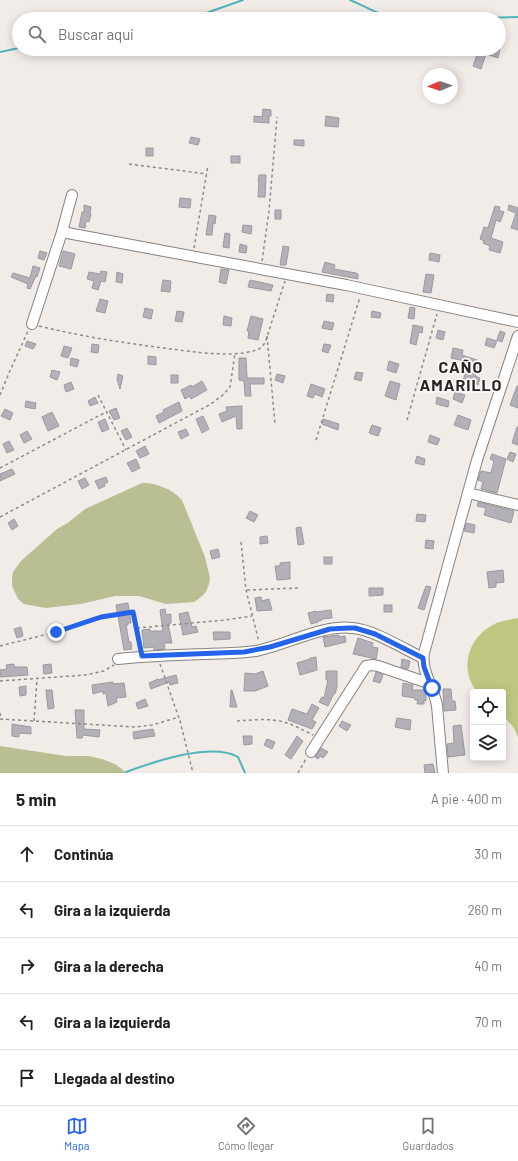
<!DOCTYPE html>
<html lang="es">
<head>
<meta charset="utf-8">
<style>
	body { margin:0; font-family:Barlow,sans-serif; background:#f6f6f6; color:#202124 }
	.controls { position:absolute; right:12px; bottom:12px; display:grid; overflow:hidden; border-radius:4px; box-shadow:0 2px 10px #0003 }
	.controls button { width:36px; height:36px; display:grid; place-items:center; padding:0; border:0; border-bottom:1px solid #e0e0e0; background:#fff; color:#202124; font:20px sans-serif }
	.compass { position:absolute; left:422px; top:68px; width:36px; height:36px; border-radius:50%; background:#fff; box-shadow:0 2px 10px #0003; rotate:268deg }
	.stop { position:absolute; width:12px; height:12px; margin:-9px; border:3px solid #2563eb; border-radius:50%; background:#fff }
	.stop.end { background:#2563eb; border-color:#fff; box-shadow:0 1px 4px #0008 }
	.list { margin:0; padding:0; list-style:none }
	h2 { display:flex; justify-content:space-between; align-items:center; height:52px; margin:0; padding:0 16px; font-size:17px }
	h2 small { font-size:13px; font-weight:400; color:#757577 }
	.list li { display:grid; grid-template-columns:26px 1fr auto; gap:12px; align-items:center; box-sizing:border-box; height:56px; padding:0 16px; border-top:1px solid #e0e0e0 }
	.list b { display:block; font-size:15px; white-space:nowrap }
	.list em { font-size:13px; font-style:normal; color:#757577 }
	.icon { flex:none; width:22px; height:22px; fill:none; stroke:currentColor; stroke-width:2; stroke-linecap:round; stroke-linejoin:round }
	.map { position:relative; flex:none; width:518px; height:773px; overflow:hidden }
	.search { position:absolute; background:#fff; box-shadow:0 2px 10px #0003; left:12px; right:12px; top:12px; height:44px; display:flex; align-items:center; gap:10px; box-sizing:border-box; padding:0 14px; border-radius:22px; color:#757577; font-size:15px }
	.sheet { height:332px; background:#fff }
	nav { display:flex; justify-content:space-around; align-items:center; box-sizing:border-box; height:56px; border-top:1px solid #e0e0e0; background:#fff; font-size:11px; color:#757577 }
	nav a { display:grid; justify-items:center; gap:2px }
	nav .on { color:#2563eb }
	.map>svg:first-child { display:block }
	.green { fill:#babe93 }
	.forest { fill:#c0c680 }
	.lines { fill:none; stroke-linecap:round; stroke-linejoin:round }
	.stream { stroke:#52b3ba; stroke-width:2 }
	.building { fill:#b3b1b7; stroke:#9a999f }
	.minor-casing { stroke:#88827f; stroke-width:12 }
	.path { stroke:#8d8987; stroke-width:1.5; stroke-dasharray:3 3; stroke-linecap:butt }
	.minor { stroke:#fff; stroke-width:10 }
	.route { stroke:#2563eb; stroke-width:5 }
	.labels { text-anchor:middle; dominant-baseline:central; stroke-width:3.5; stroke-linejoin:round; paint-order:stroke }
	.district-label { font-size:16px; font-weight:bold; letter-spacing:1px; fill:#262423; stroke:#fff9f7 }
</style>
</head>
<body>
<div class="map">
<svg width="518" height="773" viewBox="0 0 518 773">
	<rect width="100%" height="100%" fill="#f2ece9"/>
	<g class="green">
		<path d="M142,483C157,483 172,489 182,500L205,557L210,578L209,584L206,592L201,597L194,602L166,604L139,596H115L81,604L46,608L24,604L18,599L12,586V579L13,572L21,561L57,529L69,522L85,509Z"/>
		<path d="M0,746L66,756H88L102,759L115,764L127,773H0Z"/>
	</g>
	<path class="forest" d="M518,618V738L514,728L503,715V692H477C459,670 468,639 491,626C499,621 509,620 518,618Z"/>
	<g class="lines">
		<g class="stream">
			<path d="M350,0C372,9 383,19 408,19"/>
			<path d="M189,19L243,0"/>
			<path d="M433,19L518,17"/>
			<path d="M0,52L19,48"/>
			<path d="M126,772C153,762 211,742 238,757L245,773"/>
		</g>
	</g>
	<g class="building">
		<path d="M474,49H500L498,58L486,54L481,69L473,66L478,52L474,50Z"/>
		<path d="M263,109L271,110V116H269V123L254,122V116L262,117Z"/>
		<path d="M326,116L339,118L338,127L325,126Z"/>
		<path d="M191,137L200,139L198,145L189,143Z"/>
		<path d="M294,140H304V146L294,145Z"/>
		<rect x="146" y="148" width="7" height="8"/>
		<rect x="231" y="156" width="9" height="7"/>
		<path d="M259,175H266L265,197H258L259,181H258Z"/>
		<path d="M180,198L191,199L190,208L179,207Z"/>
		<path d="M84,205L91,207L90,213L91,214L89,222L86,221L85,228L79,227L82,212H84Z"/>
		<path d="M509,205L518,208V230L511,228L516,213L508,210Z"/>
		<path d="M495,206L500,207L499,210L504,212L500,222L496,220L491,238L503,242L500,253L489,250L490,246L483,243L484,241L480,239L484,227L488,228Z"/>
		<rect x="275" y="210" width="6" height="9"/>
		<path d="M209,215L216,216L215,224L213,223L212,235H206Z"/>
		<path d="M243,225L252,226L251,234L242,232Z"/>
		<path d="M225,233L230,234L229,248L223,247Z"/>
		<path d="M240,244L247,246L246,253L239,252Z"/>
		<path d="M283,246L289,247L286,265H280Z"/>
		<path d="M40,251L47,253L44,260L38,258Z"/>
		<path d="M63,251L75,254L71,269L59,266Z"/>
		<path d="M430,253L440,255L439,262L429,260Z"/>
		<path d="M325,262L335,265L334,269L356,273L358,274V279L322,272Z"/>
		<path d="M33,266L40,268L37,277L36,276L30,289L27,288L28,284L11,277L13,273L30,278Z"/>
		<path d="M221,269L229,270L226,284L219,282Z"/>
		<path d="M101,271L107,272L105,282L101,281L98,290L92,288L94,281L87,279L89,272L100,274Z"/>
		<path d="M117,272L123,274L122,283L116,282Z"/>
		<path d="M426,274L434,275L431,293L423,292Z"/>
		<path d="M163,280L171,281L170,292L161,291Z"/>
		<path d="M250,280L273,285L271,291L248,287Z"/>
		<path d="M327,294L334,295L333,302L326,301Z"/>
		<path d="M100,299L108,301L105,313L96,311Z"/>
		<path d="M410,307L415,308L414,319L408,318Z"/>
		<path d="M145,308L153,310L151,319L143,317Z"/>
		<path d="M177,311L184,312L182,322L175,321Z"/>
		<path d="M372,311L381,313L380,318L371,317Z"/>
		<path d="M224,316L232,318L231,326L223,325Z"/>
		<path d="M251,316L263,319L258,340L248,338L249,331H247Z"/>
		<path d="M324,321L334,323L332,330L322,328Z"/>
		<path d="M413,325L423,327L422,333L419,332L416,345L410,343Z"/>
		<path d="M438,330L445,332L443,340L436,338Z"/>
		<path d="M500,331L505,333L502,342L497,340Z"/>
		<path d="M487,338L497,341L494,348L485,345Z"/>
		<path d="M27,341L36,344L33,349L25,346Z"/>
		<path d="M92,344L99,345L98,353L91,352Z"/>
		<path d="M324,344L331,345L328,353L322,351Z"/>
		<path d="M64,346L72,348L68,358L61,356Z"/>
		<path d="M453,348L463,350L462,355L477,360L476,363L479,364L475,376L480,378L478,385L475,384L474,388L466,385L467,381L463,380L469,362L451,358Z"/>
		<path d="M148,356L156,357V365L148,364Z"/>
		<path d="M71,358L79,360L77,367L70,365Z"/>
		<path d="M239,358H246L247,378H264V384H250L251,396H245L244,381L239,380Z"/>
		<path d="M389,361L399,364L396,373L387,370Z"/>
		<path d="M52,370L60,372L57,380L50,377Z"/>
		<path d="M356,372L363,373L361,381L354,379Z"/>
		<path d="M118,374L123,376L120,389L117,379Z"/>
		<path d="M277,374L285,376L283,383L275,380Z"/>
		<rect x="171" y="375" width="7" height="8"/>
		<path d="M202,381L207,390L191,399L190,396L185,399L181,390L191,385L192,387Z"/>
		<path d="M390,381L400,384L396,400L385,396Z"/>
		<path d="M71,382L74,389L66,392L64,385Z"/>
		<path d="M311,384L325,389L322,397L315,394L313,398L307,396Z"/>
		<path d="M517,386H518V408L510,405Z"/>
		<path d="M455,392L465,395L462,403L453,399Z"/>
		<path d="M95,397L98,403L90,406L88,401Z"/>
		<path d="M437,397L449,401L448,407L436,404Z"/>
		<path d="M26,401L36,403L35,409L25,407Z"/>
		<path d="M179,402L182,411L159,423L156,416L164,412L163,410Z"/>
		<path d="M242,406V429H237L236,416L222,422L219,414L227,411L226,407Z"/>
		<path d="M116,408L120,418L114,420L109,411Z"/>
		<path d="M5,409L13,413L10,420L1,416Z"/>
		<path d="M52,412L59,426L48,431L42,417Z"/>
		<path d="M458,415L471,420L468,430L454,425Z"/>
		<path d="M203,416L209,429L202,433L196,419Z"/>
		<path d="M105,419L109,429L102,432L98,422Z"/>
		<path d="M323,419L339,424L338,430L322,424Z"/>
		<path d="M372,425L381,428L378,436L369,433Z"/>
		<path d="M517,427H518V445L512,443Z"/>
		<path d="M127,428L132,437L126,440L121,431Z"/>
		<path d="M186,429L189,435L181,439L178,432Z"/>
		<path d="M27,431L32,439L24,443L20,435Z"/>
		<path d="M430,435L440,439L437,445L428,442Z"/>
		<path d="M9,441L14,450L7,453L3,444Z"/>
		<path d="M145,446L149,454L140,458L136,451Z"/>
		<path d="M510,452L516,454L513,462L507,459Z"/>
		<path d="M492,454L506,459L497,493L481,489L483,482L478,480L481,471L491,473L494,461L490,459Z"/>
		<path d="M417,456L425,459L424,465L415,463Z"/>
		<path d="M136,459L140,468L132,472L127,463Z"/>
		<path d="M12,469L15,474L0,481V474Z"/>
		<path d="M106,477L108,482L104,484L105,486L99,489L95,481Z"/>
		<path d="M85,478L89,485L82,489L78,481Z"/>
		<path d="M478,502L514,511L511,523L484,515L486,508L477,506Z"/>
		<path d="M250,511L258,515L254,522L246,518Z"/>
		<path d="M417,514L426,515L425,522L416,521Z"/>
		<path d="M14,519L18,526L12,530L8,523Z"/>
		<path d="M466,523L475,525L474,533L464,531Z"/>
		<path d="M301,527L304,544L298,545L296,528Z"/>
		<path d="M267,536L268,543L260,544V537Z"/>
		<path d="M426,540L434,541L433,549L425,548Z"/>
		<path d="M218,549L220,557L212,559L210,551Z"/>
		<rect x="324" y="557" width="8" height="7"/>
		<path d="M290,562V579L277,580L275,566H280V563Z"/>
		<path d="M503,570L504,582L496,583V587L489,588L487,572Z"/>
		<path d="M426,586L431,587L424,610L418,608Z"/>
		<path d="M369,588H383V595L369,596Z"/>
		<path d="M261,597L262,601L269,599L272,610L257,611L255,598Z"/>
		<path d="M128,603L131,623H128V625H126L129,642H131L132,649L124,650L116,605Z"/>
		<rect x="384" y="605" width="8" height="7"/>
		<path d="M165,609L166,615L171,614V623L168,624L172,643H164L165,649L154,650V647L144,648L142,630L150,629V631H163L160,610Z"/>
		<path d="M331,610L332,618L322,619V620L318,621V622L311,624L308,613L316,611V612Z"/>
		<path d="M188,612L192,627L196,626L198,632L183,635L179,614Z"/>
		<path d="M21,627L23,636L17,638L14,629Z"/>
		<path d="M213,632H230V639L214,640Z"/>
		<path d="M339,635V637L345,636L346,642L325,647L323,637Z"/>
		<path d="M358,638L373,643L372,647L378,648L376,659L353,654Z"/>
		<path d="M316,657L317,670L300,675L297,663L310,659V658Z"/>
		<path d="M402,659L410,661L408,669L401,667Z"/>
		<path d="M14,664V667H27L28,675L0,677V670L7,669L6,665Z"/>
		<path d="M51,664L52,673L44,674L43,665Z"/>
		<path d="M263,671L268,686L255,691H244L245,673L255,674Z"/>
		<path d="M326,671H337V687L335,694L334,693L328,706L319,702L322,697L324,698L328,680H326Z"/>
		<path d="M376,672L383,675L380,683L373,681Z"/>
		<path d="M176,675L178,683L170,685L169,682L151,689L149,683L158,679V680Z"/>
		<path d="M113,682V684L124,683L126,697L116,698L117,702L108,706L106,693L103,694V691L93,694L92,685Z"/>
		<path d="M403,683L413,685L412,690H426V701L424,700V704H417L418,700H415V698L402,696Z"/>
		<path d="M26,686V695L20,696L19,687Z"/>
		<path d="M443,689H451L452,701H455L456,710L444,711Z"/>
		<path d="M46,690H52L54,708L48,709Z"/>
		<path d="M231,690H232L237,707H230Z"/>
		<path d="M145,699L148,706L138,709L136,703Z"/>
		<path d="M312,704L319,708L312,720L316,722L312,729L288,720L292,709L307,714Z"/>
		<path d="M75,710H84V729L100,730L99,737L83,735L82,738H77Z"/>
		<path d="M397,718L411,720L410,730L395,727Z"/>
		<path d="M342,721L351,725L347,731L339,726Z"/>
		<path d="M12,724L31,727V734L19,733V737L12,736Z"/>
		<path d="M461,725L465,755L448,757L447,744L454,743L453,726Z"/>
		<path d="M153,729L155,736L134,739L133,732Z"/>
		<path d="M243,736H252V744L244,745Z"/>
		<path d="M297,736L303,741L291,759L285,755Z"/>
		<path d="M267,739L275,742L272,749L264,745Z"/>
		<path d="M321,748L328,752L323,758L320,756L318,759L315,757Z"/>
		<path d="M433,764L435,773H425L424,765Z"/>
	</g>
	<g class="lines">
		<g class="minor-casing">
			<g id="minor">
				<path d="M62,232L346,285L518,322"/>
				<path d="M32,324L62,232L72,195"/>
				<path d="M468,493L518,505"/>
				<path d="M118,659C147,656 175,655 204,654C221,653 239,654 256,651C286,645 323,624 353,628C374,630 404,649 423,658"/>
				<path d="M311,752L366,666L373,665L378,666L431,684"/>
				<path d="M443,773L437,706C434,687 421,672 424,653L477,460L518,336"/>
			</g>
		</g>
		<g class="path">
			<path d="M129,164L207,174"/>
			<path d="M194,248L208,165"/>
			<path d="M262,261L269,211L277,117"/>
			<path d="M39,326C84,337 125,343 171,349C195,352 234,358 256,350C261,349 262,346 265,343L285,281"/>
			<path d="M267,336L275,424"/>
			<path d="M0,395L9,373L28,331"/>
			<path d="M98,395L126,450"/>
			<path d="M407,420L437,314"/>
			<path d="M316,440L360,297"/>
			<path d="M0,468L106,412"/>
			<path d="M0,517L211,404L224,394L230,387L235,353"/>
			<path d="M241,542L246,590L259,642"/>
			<path d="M247,590L299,588"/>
			<path d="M137,628L225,620L252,616"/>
			<path d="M0,646L56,632L101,617L133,612L141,649"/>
			<path d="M160,664L180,721L193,773"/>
			<path d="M0,681L85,675L104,671L114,665"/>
			<path d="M0,713L1,719"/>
			<path d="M0,719L135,727L152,725L179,717"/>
			<path d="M34,721L37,679"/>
			<path d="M237,721C252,720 269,718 284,722C294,725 303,730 313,735"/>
			<path d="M298,773L306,759"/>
		</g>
		<use href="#minor" class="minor"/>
	</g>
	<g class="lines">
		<path class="route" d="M56,632L101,617L133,612L142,656L244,652L270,647L330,629L349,628H355L375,634L423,658L424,667L432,688"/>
	</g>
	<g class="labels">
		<g class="district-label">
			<text x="461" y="366">CAÑO<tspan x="461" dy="18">AMARILLO</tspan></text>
		</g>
	</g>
</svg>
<div class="controls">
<button><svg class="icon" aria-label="locate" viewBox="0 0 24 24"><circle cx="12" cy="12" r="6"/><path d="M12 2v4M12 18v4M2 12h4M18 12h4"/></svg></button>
<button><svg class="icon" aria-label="layers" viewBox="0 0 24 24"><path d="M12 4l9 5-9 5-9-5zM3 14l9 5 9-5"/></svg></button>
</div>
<svg class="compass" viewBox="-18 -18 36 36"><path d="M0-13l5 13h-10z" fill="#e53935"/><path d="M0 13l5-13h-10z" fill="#757577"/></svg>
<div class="stop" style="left:432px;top:688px"></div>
<div class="stop end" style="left:56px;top:632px"></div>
<div class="search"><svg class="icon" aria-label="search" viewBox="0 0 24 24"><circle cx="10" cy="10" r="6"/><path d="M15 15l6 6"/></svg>Buscar aquí</div>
</div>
<section class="sheet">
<h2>5 min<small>A pie · 400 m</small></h2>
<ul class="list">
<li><svg class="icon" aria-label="ahead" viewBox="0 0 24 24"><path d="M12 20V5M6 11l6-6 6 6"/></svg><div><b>Continúa</b></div><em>30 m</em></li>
<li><svg class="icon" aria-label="left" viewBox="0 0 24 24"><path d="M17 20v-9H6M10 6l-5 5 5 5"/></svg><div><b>Gira a la izquierda</b></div><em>260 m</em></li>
<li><svg class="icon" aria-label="right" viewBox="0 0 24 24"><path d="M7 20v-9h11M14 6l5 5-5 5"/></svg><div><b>Gira a la derecha</b></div><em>40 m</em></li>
<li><svg class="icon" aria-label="left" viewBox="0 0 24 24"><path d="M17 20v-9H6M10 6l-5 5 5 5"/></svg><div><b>Gira a la izquierda</b></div><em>70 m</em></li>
<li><svg class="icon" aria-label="arrive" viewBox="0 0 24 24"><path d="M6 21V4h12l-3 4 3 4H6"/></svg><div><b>Llegada al destino</b></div></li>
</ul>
</section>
<nav>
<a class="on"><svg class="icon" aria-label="map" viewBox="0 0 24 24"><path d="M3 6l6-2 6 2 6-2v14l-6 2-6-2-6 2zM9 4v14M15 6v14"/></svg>Mapa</a>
<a><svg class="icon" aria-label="directions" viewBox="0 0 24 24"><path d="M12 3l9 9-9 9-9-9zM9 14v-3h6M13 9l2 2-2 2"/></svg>Cómo llegar</a>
<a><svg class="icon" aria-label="saved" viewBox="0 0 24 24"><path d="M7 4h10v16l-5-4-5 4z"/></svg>Guardados</a>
</nav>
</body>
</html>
